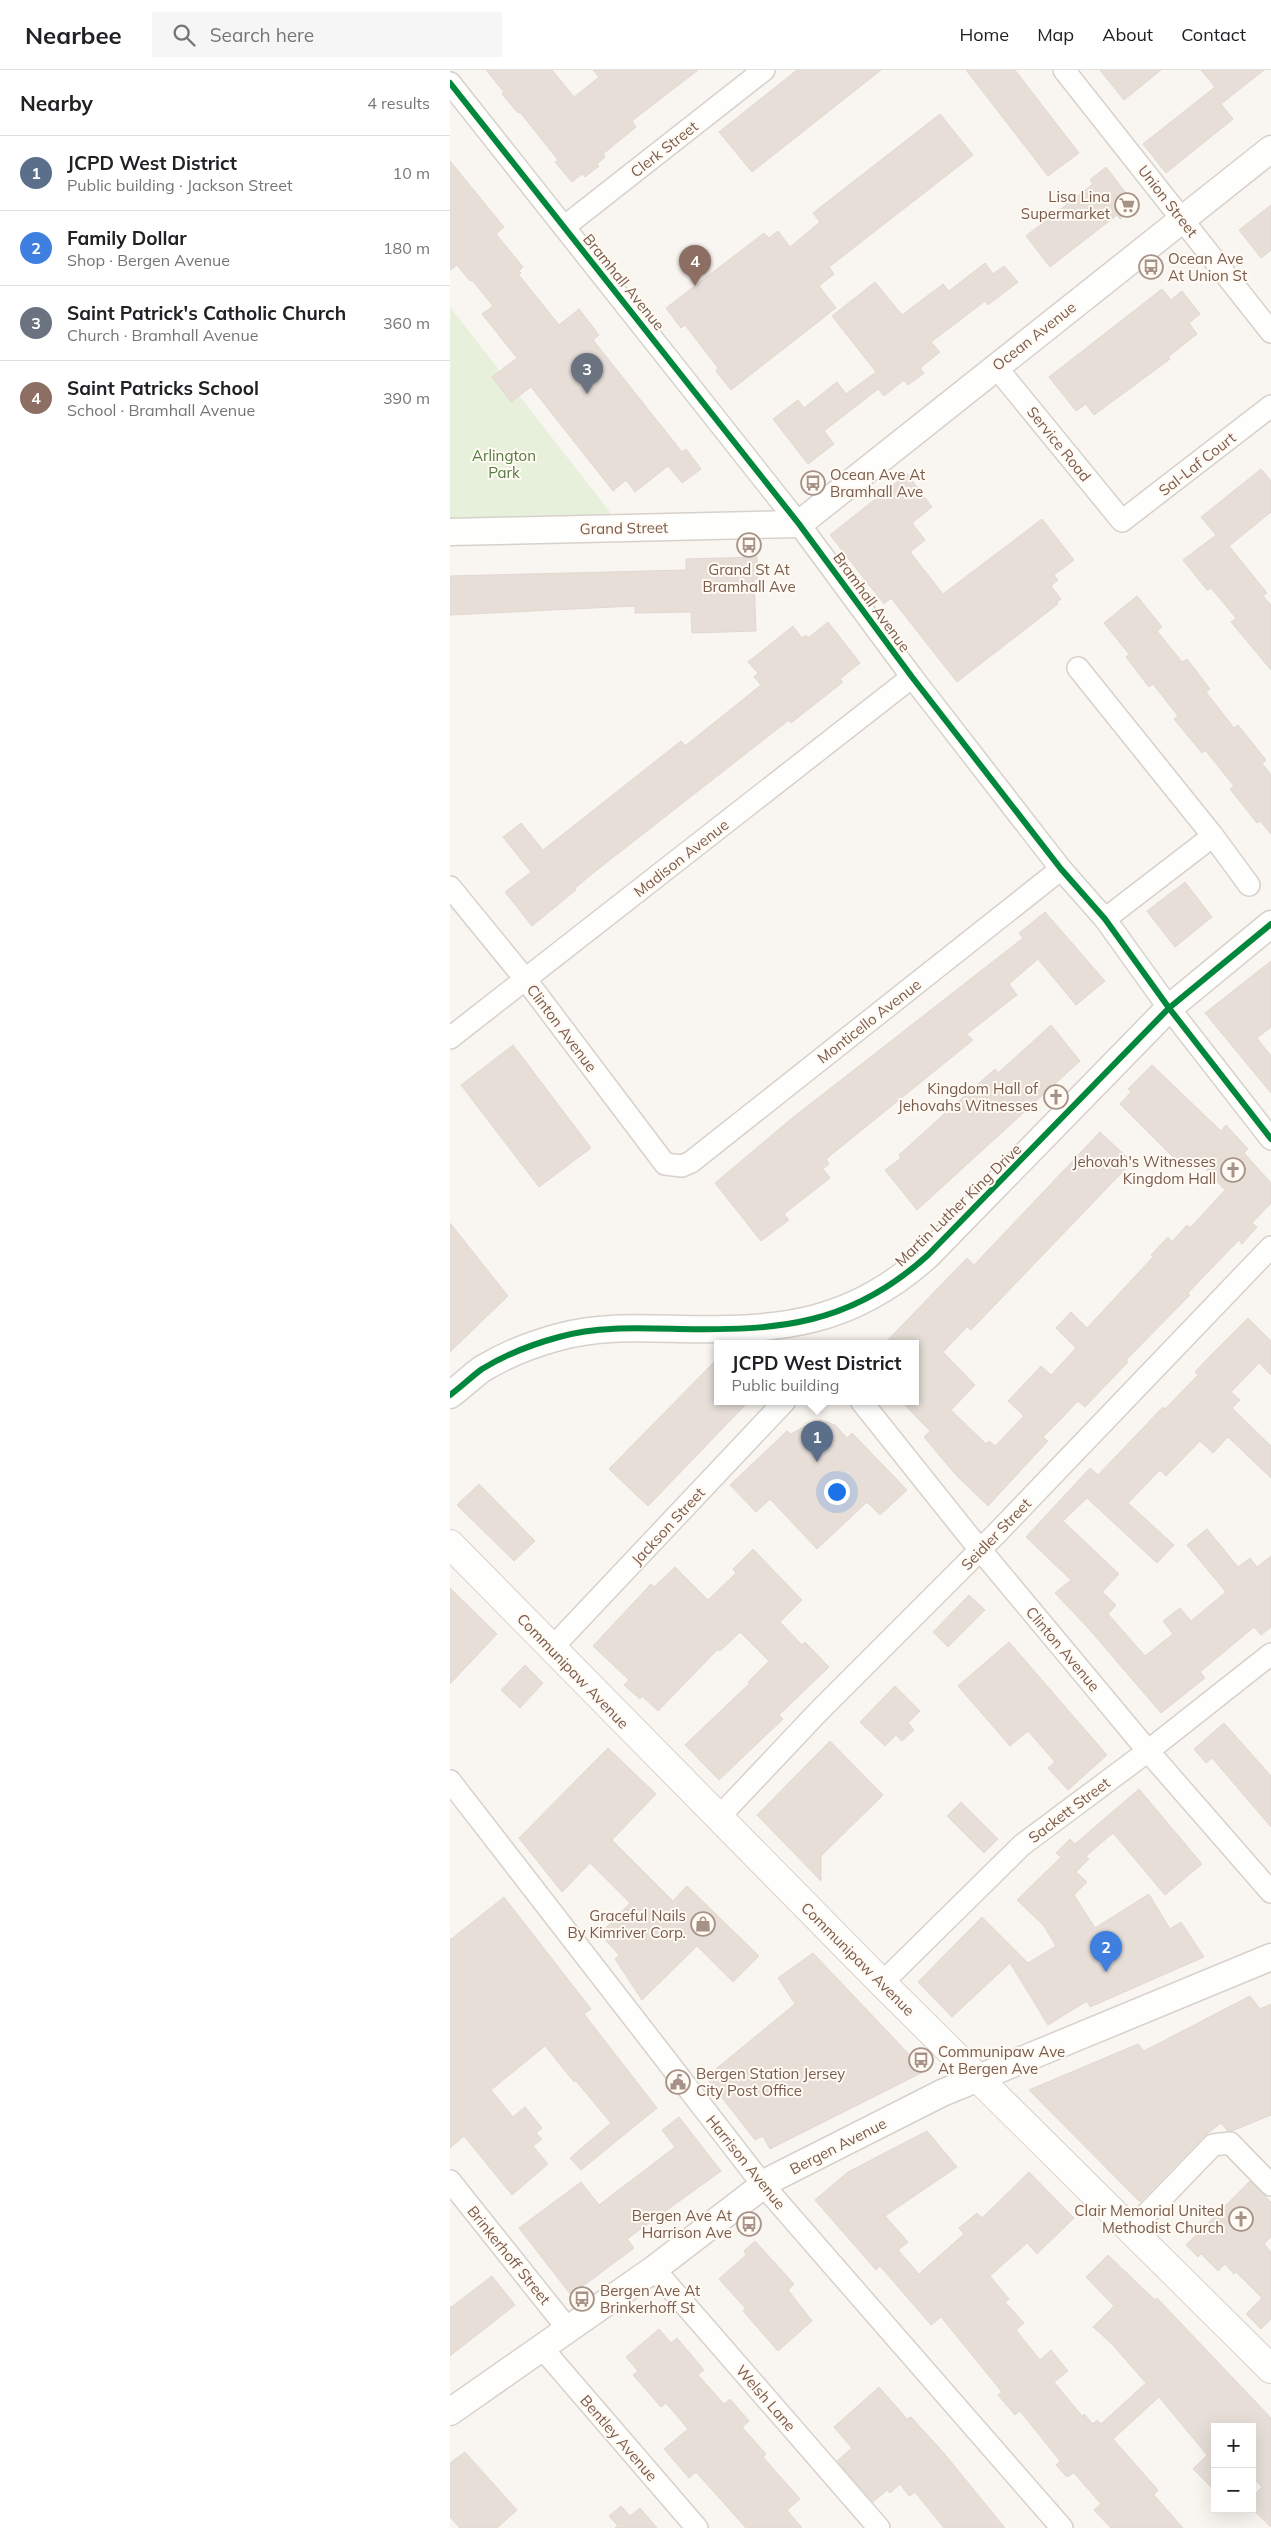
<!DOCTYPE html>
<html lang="en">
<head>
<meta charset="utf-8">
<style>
	body { margin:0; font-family:Mulish,sans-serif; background:#f6f6f6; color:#202124 }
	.controls { position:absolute; right:15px; bottom:15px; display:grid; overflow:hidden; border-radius:0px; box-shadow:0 5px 20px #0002 }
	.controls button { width:45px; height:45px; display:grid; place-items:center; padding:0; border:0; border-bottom:1px solid #e0e0e0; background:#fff; color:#202124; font:25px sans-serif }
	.you { position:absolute; left:386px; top:1421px; width:18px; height:18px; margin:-12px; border:4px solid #fff; border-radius:50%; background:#1a73e8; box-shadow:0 0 0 8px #1a73e833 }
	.badge { display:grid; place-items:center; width:32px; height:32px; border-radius:50%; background:#5c5450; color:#fff; font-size:16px; font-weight:700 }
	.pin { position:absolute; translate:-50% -41px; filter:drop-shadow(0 1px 2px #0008) }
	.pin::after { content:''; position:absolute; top:26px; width:18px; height:15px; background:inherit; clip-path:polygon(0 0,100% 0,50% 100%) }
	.popup { position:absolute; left:264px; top:1270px; width:205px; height:65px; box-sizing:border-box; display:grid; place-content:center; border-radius:0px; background:#fff; filter:drop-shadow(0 1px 4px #0005); font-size:16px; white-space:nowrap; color:#757577 }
	.popup b { font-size:19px; color:#202124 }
	.popup::after { content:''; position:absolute; left:50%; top:100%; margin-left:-10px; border:10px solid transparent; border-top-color:#fff }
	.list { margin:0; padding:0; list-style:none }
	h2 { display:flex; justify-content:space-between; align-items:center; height:65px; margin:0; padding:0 20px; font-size:21px }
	h2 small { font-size:16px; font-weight:400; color:#757577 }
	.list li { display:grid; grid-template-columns:32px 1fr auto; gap:15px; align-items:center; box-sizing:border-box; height:75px; padding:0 20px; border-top:1px solid #e0e0e0 }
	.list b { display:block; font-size:19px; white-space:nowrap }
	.list p { margin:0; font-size:16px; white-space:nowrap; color:#757577 }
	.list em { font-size:16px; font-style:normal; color:#757577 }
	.icon { flex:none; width:28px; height:28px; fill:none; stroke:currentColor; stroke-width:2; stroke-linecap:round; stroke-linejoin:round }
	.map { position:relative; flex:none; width:821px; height:2458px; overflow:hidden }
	header { display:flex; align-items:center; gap:30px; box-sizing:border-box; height:70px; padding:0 25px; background:#fff; border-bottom:1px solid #e0e0e0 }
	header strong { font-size:24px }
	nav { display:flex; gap:28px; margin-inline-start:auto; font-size:18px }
	.search { width:350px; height:45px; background:#f6f6f6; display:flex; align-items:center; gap:12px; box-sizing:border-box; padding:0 18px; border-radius:0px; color:#757577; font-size:19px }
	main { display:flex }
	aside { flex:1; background:#fff }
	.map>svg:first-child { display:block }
	.green { fill:#e7f0db }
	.building { fill:#e6ded7; stroke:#e2d8d2 }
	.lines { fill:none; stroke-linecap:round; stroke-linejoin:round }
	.minor-casing { stroke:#d7d1cb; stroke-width:24 }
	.tertiary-casing { stroke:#d7d1cb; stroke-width:29 }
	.secondary-casing { stroke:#d9d2cb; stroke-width:30 }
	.minor { stroke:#fefefd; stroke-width:21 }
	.tertiary { stroke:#fefefd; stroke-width:26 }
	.secondary { stroke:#fefefd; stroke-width:28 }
	.cycleway-casing { stroke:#fffaf3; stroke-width:9 }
	.cycleway { stroke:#00873e; stroke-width:6 }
	.labels { text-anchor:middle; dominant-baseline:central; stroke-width:4; stroke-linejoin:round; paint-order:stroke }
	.street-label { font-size:15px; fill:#7a5c4d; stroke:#fffaf3 }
	.poi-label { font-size:15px; fill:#7a5c4d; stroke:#fffaf3; text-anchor:end }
	.park-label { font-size:15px; fill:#537a41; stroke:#fffaf3 }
</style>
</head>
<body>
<header>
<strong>Nearbee</strong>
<div class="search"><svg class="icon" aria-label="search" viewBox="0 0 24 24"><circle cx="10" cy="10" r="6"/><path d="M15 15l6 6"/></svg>Search here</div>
<nav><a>Home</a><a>Map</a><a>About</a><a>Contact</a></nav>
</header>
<main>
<aside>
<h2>Nearby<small>4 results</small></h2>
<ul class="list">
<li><span class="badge" style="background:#5c6f8a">1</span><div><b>JCPD West District</b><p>Public building · Jackson Street</p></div><em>10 m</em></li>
<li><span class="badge" style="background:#3f7fe0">2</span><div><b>Family Dollar</b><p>Shop · Bergen Avenue</p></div><em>180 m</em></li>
<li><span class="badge" style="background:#6b7280">3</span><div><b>Saint Patrick's Catholic Church</b><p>Church · Bramhall Avenue</p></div><em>360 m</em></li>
<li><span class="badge" style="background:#8d6e63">4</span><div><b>Saint Patricks School</b><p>School · Bramhall Avenue</p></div><em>390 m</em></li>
</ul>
</aside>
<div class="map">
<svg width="821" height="2458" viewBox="0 0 821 2458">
	<rect width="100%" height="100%" fill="#f9f5f0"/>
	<path class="green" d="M0,237L163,446L0,449Z"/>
	<g class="building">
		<path d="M36,0H102L124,27L149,7L143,0H248L182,51L186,57L153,84L155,87L147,94L149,96L135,107L132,104L122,112L105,92L108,90L70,42L68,43L52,24L54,22Z"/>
		<path d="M347,0H431L302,102L269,62Z"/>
		<path d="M516,0H565L629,83L598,106Z"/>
		<path d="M650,0H711L674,30Z"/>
		<path d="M751,0H814L771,34L783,49L716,103L693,74L765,17Z"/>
		<path d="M490,44L523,85L379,197L384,204L369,216L386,238L281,320L266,301L268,298L235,255L231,258L216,238L314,163L319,168L328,161L340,177L370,152L363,143Z"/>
		<path d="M0,91L54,157L46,164L73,197L69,201L71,203L69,205L109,255L129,239L149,265L143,270L232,382L236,379L251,399L232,413L218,396L185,422L176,410L163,421L81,317L61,332L42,307L67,288L32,244L43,236L22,210L20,211L7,195L0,200Z"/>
		<path d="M656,97L686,136L670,149L667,145L600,197L576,166L643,114L640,110Z"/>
		<path d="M821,135V180L811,188L789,160Z"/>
		<path d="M535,193L543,204L554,196L568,212L538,235L535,231L481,272L490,282L470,298L474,303L458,315L454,310L434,326L428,319L374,361L384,374L358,394L323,349L348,330L354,338L387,312L396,324L426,302L382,246L425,212L452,245L493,214L499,221Z"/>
		<path d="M712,219L721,230L732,221L750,244L739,253L747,264L718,287L720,289L644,345L636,334L626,341L599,307Z"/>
		<path d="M811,399L821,411V442L779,476L817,523L813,526L821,535V600L781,552L786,548L761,518L757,520L733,490L766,465L751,447Z"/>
		<path d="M457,404L482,437L462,453L475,470L460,482L493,524L592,449L624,490L604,505L608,510L601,516L611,529L607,532L608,534L507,612L441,528L434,534L380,465Z"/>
		<path d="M307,487L308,509H304L306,561L242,563L241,542L185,543V536L0,545V506L236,500V489Z"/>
		<path d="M687,526L712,557L707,561L732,592L737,589L760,619L756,622L784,658L788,655L816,690L812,693L821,705V764L810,751L807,753L780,719L784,716L755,680L752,683L724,649L728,646L703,614L699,617L676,587L679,584L654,553Z"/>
		<path d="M378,552L410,593L390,609L393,612L341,653L339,650L147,800L125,818L126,820L82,856L55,822L81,802L53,767L71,753L93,780L231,671L235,676L311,615L304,607L308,603L298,592L343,556L352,568L356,565L358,568Z"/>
		<path d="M735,812L762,847L725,877L697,841Z"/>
		<path d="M595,842L655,911L626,935L588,889L559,914L567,925L517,964L523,970L376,1089L379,1094L373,1099L380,1108L334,1144L339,1150L311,1171L265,1113L341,1049L573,868L569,863Z"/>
		<path d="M821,891V957L807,968L821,986V1023L755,943Z"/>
		<path d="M601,955L630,991L467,1140L435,1100L451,1088L449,1085L493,1045L545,999L548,1003Z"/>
		<path d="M63,975L141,1078L89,1117L11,1015Z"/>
		<path d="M702,995L771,1061L776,1055L798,1079L794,1083L821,1113V1133L802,1153L807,1157L792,1174L789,1170L756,1204L738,1223L740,1225L676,1290L678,1292L635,1337L628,1331L610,1350L593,1367L598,1371L538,1436L506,1405L474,1367L480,1361L451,1331H466V1273H435L517,1188L524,1195L650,1062L682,1092L521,1260L517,1257L493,1282L525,1315L501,1340L536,1374L539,1371L545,1376L574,1346L558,1331L591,1296L601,1305L626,1278L606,1258L621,1242L637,1258L703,1187L701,1185L718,1167L722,1172L737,1155L740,1158L775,1120L745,1087L734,1098L670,1034L681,1022L678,1019Z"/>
		<path d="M0,1153L58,1226L0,1282Z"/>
		<path d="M798,1248L821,1271V1305L809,1293L781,1322L790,1330L782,1338L821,1376V1408L778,1367L763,1383L750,1371L716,1406L710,1400L678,1433L724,1475L707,1493L637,1428L613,1451L669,1504L652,1522L666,1535L658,1544L695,1586L723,1564L713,1551L730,1538L741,1551L776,1522L737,1475L757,1459L788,1497L800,1488L807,1497L821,1486V1557L811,1565L804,1557L750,1602L755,1608L711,1643L639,1559L605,1523L621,1510L576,1467L640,1398L648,1405L713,1337L715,1339L748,1305L745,1302L761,1285Z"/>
		<path d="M268,1288V1331H299L198,1436L159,1399Z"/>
		<path d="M371,1350L385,1355L397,1368L402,1363L457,1420L430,1445L417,1432L367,1479L320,1429L306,1442L280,1415L337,1361L341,1364L364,1351Z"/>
		<path d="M29,1414L85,1471L64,1491L7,1435Z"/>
		<path d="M303,1479L352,1530L330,1552L352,1575L355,1572L379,1597L329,1645L333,1649L269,1710L235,1675L300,1613L298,1612L319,1591L290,1562L270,1581L268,1579L208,1641L192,1626L190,1629L174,1615L179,1610L143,1576L201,1514L204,1517L225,1497L258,1530L286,1503L283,1499Z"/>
		<path d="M0,1518L47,1564L0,1614Z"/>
		<path d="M519,1525L535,1540L498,1577L483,1562Z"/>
		<path d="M559,1572L657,1685L618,1720L598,1698L605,1692L578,1661L560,1676L508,1616Z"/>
		<path d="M75,1595L93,1613L70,1638L51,1620Z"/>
		<path d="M445,1616L470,1641L458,1653L464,1660L452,1671L446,1665L435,1676L410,1652Z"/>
		<path d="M774,1653L821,1706V1757L762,1688L756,1693L744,1679Z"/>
		<path d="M380,1671L433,1725L371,1786V1811L307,1745Z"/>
		<path d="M158,1678L206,1724L162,1770L223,1831L237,1816L309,1886L283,1912L247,1876L192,1930L165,1889L169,1885L150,1864L180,1833L140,1793L112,1822L69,1768Z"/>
		<path d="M689,1719L752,1794L715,1825L663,1763L636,1786L639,1789L626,1802L637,1812L624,1825L645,1858L699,1824L720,1859L731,1852L754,1887L640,1937L637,1931L598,1955L560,1893L502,1947L468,1912L532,1847L578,1893L606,1876L594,1856L567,1830L611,1787L606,1783L620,1769L625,1774Z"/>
		<path d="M511,1732L548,1769L534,1783L497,1746Z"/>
		<path d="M54,1827L141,1939L134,1944L207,2038L131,2100L120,2088L161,2053L126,2011L124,2012L95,1976L41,2020L63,2047L75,2037L92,2058L86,2063L92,2069L83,2076L98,2094L62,2125L14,2066L0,2078V1870Z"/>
		<path d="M363,1883L475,2001L320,2079L313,2066L305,2070L256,2007L345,1934L328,1908Z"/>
		<path d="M800,1926L810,1939L821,1934V2045L782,2061H778L771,2053L754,2066L690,2132L579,2020L688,1974L694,1981Z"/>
		<path d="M229,2047L271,2101L177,2169L184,2178L121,2225L69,2158L131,2112L149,2135L225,2077L212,2060Z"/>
		<path d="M477,2061L507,2097L435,2146L458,2172L448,2180L469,2204L514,2164L509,2158L527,2143L532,2148L579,2102L624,2148L587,2184L577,2173L540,2206L559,2229L555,2232L574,2253L566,2260L590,2290L601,2280L618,2301L604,2312L632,2346L634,2344L643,2354L647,2350L651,2354L696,2313L661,2273L643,2257L664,2236L636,2207L658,2185L705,2230L707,2228L821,2348V2457L802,2439V2427L812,2417L802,2407V2357H765V2421L743,2399L757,2385L709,2327L663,2369L708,2420L704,2425L733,2458H661L644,2440L651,2434L624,2403L617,2407L606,2395L610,2391L570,2341L565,2345L548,2325L552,2322L491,2247L481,2255L430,2196L426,2200L365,2130L398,2102Z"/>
		<path d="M800,2111L821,2132V2167L814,2174L821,2182V2249L811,2259L796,2244L812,2228L786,2202L784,2204L775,2194L768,2201L751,2184L748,2187L736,2175Z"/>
		<path d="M305,2171L344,2214L338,2220L362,2251L328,2281L293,2241L296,2239L269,2209L296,2185L294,2181Z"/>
		<path d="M42,2206L65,2235L0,2286V2238Z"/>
		<path d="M209,2259L221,2273L227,2268L254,2300L248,2305L274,2334L280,2329L299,2351L292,2357L316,2384L313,2387L350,2429L337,2440L352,2458H296L246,2402L239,2408L214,2379L238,2359L216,2333L211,2337L183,2305L188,2301L176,2287Z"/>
		<path d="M429,2317L457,2349L461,2347L493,2382L555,2458H494L465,2422L459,2426L450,2414L440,2423L437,2420L423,2432L387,2391L402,2378L384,2357Z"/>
		<path d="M15,2382L67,2440L47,2458H10L0,2447V2393Z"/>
		<path d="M171,2436L180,2446L190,2438L207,2458H165L168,2456L159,2446Z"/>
	</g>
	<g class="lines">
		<g class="minor-casing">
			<g id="minor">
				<path d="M614,0L821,262"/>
				<path d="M0,13L349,454L462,607L611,799L655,849L719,938L821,1069"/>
				<path d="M114,157L314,0"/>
				<path d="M546,297L672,451L821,336"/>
				<path d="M628,598L763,766L655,849"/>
				<path d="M763,766L799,815"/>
				<path d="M0,817L76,910L215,1094L232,1096L241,1092L611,799"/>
				<path d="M0,968L462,607"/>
				<path d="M411,1331L518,1465L698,1681L821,1822"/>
				<path d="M101,1579L335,1331"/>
				<path d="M0,1711L313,2115L612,2458"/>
				<path d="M268,1748L370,1640L547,1463L821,1177"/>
				<path d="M432,1913L572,1775L698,1681L821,1584"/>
				<path d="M0,2111L118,2259"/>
				<path d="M682,2159L763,2075L780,2073L821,2115"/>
				<path d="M204,2199L429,2458"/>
				<path d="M92,2278L247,2458"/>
			</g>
		</g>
		<g class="tertiary-casing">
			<g id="tertiary">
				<path d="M0,462L349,454L821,79"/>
				<path d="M0,1325C11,1317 21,1307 32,1299C55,1285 83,1274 109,1267C147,1256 190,1258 229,1259C329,1261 401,1255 478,1185L719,938L821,854"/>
				<path d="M0,2342L204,2199L320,2110L492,2023L821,1887"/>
			</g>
		</g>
		<g class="secondary-casing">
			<path id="secondary" d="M0,1474L432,1913L821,2299"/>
		</g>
		<use href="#minor" class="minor"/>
		<use href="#tertiary" class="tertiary"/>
		<use href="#secondary" class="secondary"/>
		<g class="cycleway-casing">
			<g id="cycleway">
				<path d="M0,13L349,454L462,607L611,799L655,849L719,938L821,1069"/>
				<path d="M0,1325C11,1317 21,1307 32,1299C55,1285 83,1274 109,1267C147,1256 190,1258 229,1259C329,1261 401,1255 478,1185L719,938L821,854"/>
			</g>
		</g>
		<use href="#cycleway" class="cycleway"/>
	</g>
	<defs>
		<g id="supermarket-ring" transform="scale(1.25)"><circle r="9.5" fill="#fffaf3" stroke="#a69286" stroke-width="1.5"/><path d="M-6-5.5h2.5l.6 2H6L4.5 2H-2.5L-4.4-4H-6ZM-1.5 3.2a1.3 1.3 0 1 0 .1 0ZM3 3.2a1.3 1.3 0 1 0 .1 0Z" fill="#a69286"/></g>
		<g id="bus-ring" transform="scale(1.25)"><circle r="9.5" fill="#fffaf3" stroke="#a69286" stroke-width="1.5"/><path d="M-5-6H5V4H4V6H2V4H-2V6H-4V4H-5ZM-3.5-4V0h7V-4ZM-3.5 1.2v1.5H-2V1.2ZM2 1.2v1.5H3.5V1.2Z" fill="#a69286"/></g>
		<g id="church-ring" transform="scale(1.25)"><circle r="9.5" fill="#fffaf3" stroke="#a69286" stroke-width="1.5"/><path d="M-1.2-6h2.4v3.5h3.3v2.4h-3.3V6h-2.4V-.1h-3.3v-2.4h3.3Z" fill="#a69286"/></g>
		<g id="shop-ring" transform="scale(1.25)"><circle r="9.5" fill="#fffaf3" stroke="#a69286" stroke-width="1.5"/><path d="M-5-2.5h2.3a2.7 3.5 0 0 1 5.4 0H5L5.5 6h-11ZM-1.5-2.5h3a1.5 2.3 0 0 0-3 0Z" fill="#a69286"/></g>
		<g id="civic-ring" transform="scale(1.25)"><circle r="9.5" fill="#fffaf3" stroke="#a69286" stroke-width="1.5"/><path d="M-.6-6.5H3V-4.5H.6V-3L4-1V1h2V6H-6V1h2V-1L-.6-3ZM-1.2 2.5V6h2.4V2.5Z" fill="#a69286"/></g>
	</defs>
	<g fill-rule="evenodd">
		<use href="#supermarket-ring" x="677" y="135"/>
		<use href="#bus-ring" x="701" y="197"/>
		<use href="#bus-ring" x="363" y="413"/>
		<use href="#bus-ring" x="299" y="475"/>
		<use href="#church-ring" x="606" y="1027"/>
		<use href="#church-ring" x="783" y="1100"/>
		<use href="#shop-ring" x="253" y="1854"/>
		<use href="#bus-ring" x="471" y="1990"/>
		<use href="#civic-ring" x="228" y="2012"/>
		<use href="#church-ring" x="791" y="2149"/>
		<use href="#bus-ring" x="299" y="2154"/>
		<use href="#bus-ring" x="132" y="2229"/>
	</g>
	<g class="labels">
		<g class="street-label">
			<text transform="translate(214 79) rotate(-38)">Clerk Street</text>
			<text transform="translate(718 131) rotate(52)">Union Street</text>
			<text transform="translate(174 212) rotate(51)">Bramhall Avenue</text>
			<text transform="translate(584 266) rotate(-38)">Ocean Avenue</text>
			<text transform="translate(609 374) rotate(51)">Service Road</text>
			<text transform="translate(747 394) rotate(-38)">Sal-Laf Court</text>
			<text transform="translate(174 458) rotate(-1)">Grand Street</text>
			<text transform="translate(422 532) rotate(54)">Bramhall Avenue</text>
			<text transform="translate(231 788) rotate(-38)">Madison Avenue</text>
			<text transform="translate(419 951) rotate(-38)">Monticello Avenue</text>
			<text transform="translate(112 958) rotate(53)">Clinton Avenue</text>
			<text transform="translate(508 1135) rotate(-44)">Martin Luther King Drive</text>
			<text transform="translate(218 1456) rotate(-47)">Jackson Street</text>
			<text transform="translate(546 1464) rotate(-46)">Seidler Street</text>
			<text transform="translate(613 1579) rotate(50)">Clinton Avenue</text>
			<text transform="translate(123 1601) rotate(46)">Communipaw Avenue</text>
			<text transform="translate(619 1740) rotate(-37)">Sackett Street</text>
			<text transform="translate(408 1889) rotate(45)">Communipaw Avenue</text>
			<text transform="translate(388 2076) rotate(-27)">Bergen Avenue</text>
			<text transform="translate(296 2092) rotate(51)">Harrison Avenue</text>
			<text transform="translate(59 2185) rotate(51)">Brinkerhoff Street</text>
			<text transform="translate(316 2328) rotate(49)">Welsh Lane</text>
			<text transform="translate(169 2368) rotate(49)">Bentley Avenue</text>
		</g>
		<g class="poi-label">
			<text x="660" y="126">Lisa Lina<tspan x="660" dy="17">Supermarket</tspan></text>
			<text x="718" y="188" text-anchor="start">Ocean Ave<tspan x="718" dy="17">At Union St</tspan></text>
			<text x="380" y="404" text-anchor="start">Ocean Ave At<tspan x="380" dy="17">Bramhall Ave</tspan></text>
			<text x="299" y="499" text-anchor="middle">Grand St At<tspan x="299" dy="17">Bramhall Ave</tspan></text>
			<text x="588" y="1018">Kingdom Hall of<tspan x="588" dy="17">Jehovahs Witnesses</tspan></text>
			<text x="766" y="1091">Jehovah's Witnesses<tspan x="766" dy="17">Kingdom Hall</tspan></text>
			<text x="236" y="1845">Graceful Nails<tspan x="236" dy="17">By Kimriver Corp.</tspan></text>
			<text x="488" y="1981" text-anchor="start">Communipaw Ave<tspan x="488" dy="17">At Bergen Ave</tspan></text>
			<text x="246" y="2003" text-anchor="start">Bergen Station Jersey<tspan x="246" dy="17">City Post Office</tspan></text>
			<text x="774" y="2140">Clair Memorial United<tspan x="774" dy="17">Methodist Church</tspan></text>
			<text x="282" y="2145">Bergen Ave At<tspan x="282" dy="17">Harrison Ave</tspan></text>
			<text x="150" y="2220" text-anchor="start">Bergen Ave At<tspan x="150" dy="17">Brinkerhoff St</tspan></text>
		</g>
		<g class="park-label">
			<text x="54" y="385">Arlington<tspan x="54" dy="17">Park</tspan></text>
		</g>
	</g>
</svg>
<div class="controls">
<button>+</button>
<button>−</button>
</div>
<div class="you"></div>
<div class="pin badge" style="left:367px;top:1392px;background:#5c6f8a">1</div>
<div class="popup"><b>JCPD West District</b>Public building</div>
<div class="pin badge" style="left:656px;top:1902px;background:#3f7fe0">2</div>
<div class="pin badge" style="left:137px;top:324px;background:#6b7280">3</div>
<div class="pin badge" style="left:245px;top:216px;background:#8d6e63">4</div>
</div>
</main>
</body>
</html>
